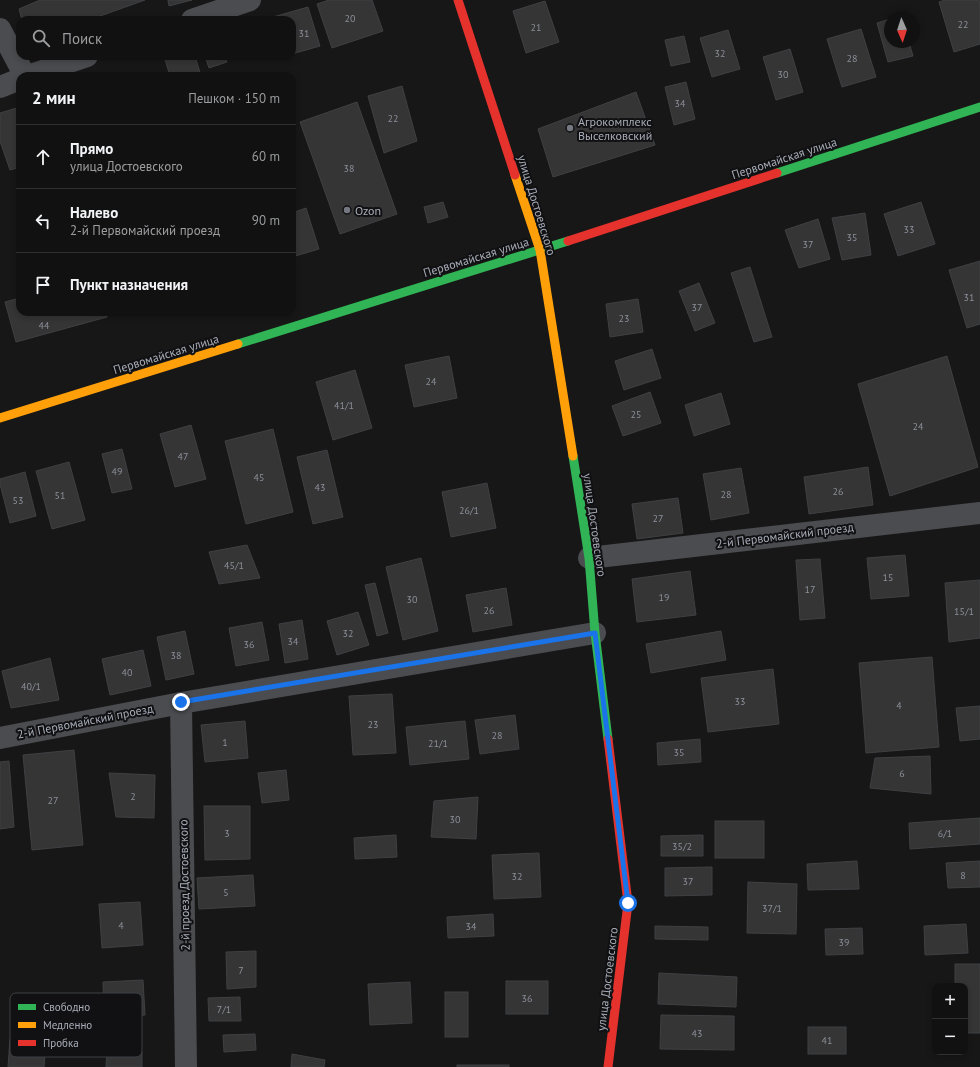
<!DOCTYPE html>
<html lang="ru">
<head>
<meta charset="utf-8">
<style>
	body { margin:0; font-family:"PT Sans",sans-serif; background:#1a1a1a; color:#f1f3f6 }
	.controls { position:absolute; right:12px; bottom:12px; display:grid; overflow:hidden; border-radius:8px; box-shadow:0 2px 6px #0003 }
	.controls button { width:36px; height:36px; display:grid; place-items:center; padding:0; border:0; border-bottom:1px solid #303131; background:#111; color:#f1f3f6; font:20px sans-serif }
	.compass { position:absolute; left:884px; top:12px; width:36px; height:36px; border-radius:50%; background:#111; box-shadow:0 2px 6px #0003; rotate:177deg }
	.stop { position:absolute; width:12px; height:12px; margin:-9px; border:3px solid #1a73e8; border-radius:50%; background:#fff }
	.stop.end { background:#1a73e8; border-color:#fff; box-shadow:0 1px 4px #0008 }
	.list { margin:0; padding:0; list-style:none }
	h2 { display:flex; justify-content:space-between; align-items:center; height:52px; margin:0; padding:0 16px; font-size:17px }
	h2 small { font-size:13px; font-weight:400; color:#9c9d9f }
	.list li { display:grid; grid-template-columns:26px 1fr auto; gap:12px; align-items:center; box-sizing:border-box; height:64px; padding:0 16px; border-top:1px solid #303131 }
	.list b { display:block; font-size:15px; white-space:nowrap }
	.list p { margin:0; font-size:13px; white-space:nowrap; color:#9c9d9f }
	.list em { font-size:13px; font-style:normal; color:#9c9d9f }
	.icon { flex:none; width:22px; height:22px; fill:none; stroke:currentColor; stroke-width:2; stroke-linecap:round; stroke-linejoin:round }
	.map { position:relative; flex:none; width:980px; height:1067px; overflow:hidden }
	.search { position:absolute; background:#111; box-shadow:0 2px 6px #0003; left:16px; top:16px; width:280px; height:44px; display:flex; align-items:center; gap:10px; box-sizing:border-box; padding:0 14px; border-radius:12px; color:#9c9d9f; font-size:15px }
	.panel { position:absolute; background:#111; box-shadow:0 2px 6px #0003; left:16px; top:72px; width:280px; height:244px; border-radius:12px }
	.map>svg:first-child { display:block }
	.building { fill:#353536; stroke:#3f4043 }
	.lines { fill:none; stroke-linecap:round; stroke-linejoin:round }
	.street { stroke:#4b4c50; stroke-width:22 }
	.fast { stroke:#30b455; stroke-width:9 }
	.slow { stroke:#ff9f0a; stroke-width:9 }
	.jam { stroke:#e5322d; stroke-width:9 }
	.route { stroke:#1a73e8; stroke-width:5 }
	.poi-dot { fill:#757880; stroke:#111113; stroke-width:1.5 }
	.labels { text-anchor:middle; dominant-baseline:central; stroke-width:4; stroke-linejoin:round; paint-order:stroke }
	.number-label { font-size:10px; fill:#8b8f98 }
	.poi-label { font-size:12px; fill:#a8adb8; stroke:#111113; text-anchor:start }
	.street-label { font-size:12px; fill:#a8adb8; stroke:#111113 }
	.key { fill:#111113; stroke:#3e4045; stroke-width:1 }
	.key-label { font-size:11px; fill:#a8adb8 }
</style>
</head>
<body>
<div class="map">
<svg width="980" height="1067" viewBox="0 0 980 1067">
	<rect width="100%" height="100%" fill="#171717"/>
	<g class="building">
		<path d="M40,0H145L89,20H22L19,9Z"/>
		<path d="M168,0H192L169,6Z"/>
		<path d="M329,0H372L383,31L332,48L317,4Z"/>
		<path d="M945,0H979L980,4V44L954,52L939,2Z"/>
		<path d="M545,1L559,42L526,53L513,11Z"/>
		<path d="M308,7L320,46L292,54V20H273V17Z"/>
		<path d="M890,19V42H909L913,56L888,62L877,23Z"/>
		<path d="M861,29L876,77L842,87L827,39Z"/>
		<path d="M728,30L740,69L712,77L700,38Z"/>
		<path d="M684,36L690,62L671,66L665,40Z"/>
		<path d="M790,49L803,92L776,100L763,57Z"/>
		<path d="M164,56H195L201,76H170Z"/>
		<path d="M205,56H225L227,62L209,68Z"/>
		<path d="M686,82L695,119L674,125L665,87Z"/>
		<path d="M402,86L417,141L384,153L368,96Z"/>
		<path d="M636,92L655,145L553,177L538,129Z"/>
		<path d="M357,102L397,214L340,234L300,122Z"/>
		<path d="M20,107V167L10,170L0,141V113Z"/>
		<path d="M443,202L448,217L428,223L424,207Z"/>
		<path d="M921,202L935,244L898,256L884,214Z"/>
		<path d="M306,208L319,249L292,257V213Z"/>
		<path d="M865,213L871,255L842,260L832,218Z"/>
		<path d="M818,219L830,259L799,268L785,230Z"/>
		<path d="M980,261V324L967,328L949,270Z"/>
		<path d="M750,267L772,337L754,342L731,273Z"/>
		<path d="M699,283L715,323L695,331L679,291Z"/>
		<path d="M20,298V312H106L107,317L16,342L5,302Z"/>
		<path d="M638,299L643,332L610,337L606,304Z"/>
		<path d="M652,349L661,378L624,390L615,361Z"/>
		<path d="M449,356L457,398L414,407L405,365Z"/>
		<path d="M947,356L978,467L890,496L858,384Z"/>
		<path d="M355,370L372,428L333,440L316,382Z"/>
		<path d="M650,392L661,423L623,436L612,406Z"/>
		<path d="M721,393L730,424L694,436L685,405Z"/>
		<path d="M191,425L206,479L175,487L160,434Z"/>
		<path d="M273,429L293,512L246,524L225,441Z"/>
		<path d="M122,449L132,489L112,493L102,454Z"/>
		<path d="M327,450L343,517L313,524L297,457Z"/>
		<path d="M69,462L85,520L52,529L36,471Z"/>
		<path d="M868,467L873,505L809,514L804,477Z"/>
		<path d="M741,468L749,513L711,520L703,474Z"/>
		<path d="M25,472L36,516L10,523L0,484V479Z"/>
		<path d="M487,483L496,528L451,537L442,492Z"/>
		<path d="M678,498L683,533L637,539L632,504Z"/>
		<path d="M247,545L260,578L219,584L209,552Z"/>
		<path d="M905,555L909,596L871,599L867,558Z"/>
		<path d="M421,558L438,631L403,640L386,567Z"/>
		<path d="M820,559L825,618L800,620L796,560Z"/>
		<path d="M690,571L696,615L637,622L632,579Z"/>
		<path d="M980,580V638L949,642L945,583Z"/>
		<path d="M375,583L388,633L377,636L365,585Z"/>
		<path d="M506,588L512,625L473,632L466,595Z"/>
		<path d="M358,612L369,645L337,655L327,621Z"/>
		<path d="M302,620L308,659L285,663L279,624Z"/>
		<path d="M262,622L269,660L236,666L229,628Z"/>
		<path d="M185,631L194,674L166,680L157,637Z"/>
		<path d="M721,631L726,660L651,673L646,644Z"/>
		<path d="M143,650L151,686L110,695L102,659Z"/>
		<path d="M932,657L939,747L866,753L859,663Z"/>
		<path d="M50,658L59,700L11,708L2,671Z"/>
		<path d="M773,669L779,724L708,732L701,678Z"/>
		<path d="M392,694L396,753L353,755L349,696Z"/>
		<path d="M980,706V739L960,741L956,708Z"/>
		<path d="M515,715L519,749L480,754L475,720Z"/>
		<path d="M245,721L248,758L205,762L201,725Z"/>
		<path d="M465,721L469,759L410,765L406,727Z"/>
		<path d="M700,739L701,762L658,765L657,743Z"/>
		<path d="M74,750L83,845L32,850L23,755Z"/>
		<path d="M930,756L931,794L870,788L875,758Z"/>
		<path d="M9,761L14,827L0,829V762Z"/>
		<path d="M286,770L289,800L262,803L258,773Z"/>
		<path d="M109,773L155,775L154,818L116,817Z"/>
		<path d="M478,797L476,839L431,837L434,801Z"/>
		<path d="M204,806H250V859L205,860Z"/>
		<path d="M980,818V844L910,849L909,823Z"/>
		<rect x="715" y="821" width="49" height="37"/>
		<path d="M396,835L397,857L355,859L354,838Z"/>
		<path d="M703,835V856H661V836Z"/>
		<path d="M539,853L541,897L494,899L492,855Z"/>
		<path d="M857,861L859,889L808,890L807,864Z"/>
		<path d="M980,861V887L948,888L946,863Z"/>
		<path d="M712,867V895L665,896V868Z"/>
		<path d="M253,875L255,906L199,909L197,878Z"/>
		<path d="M748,882L797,884L796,934L747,933Z"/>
		<path d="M140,902L143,945L102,948L99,904Z"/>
		<path d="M493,914L494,936L448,938L447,917Z"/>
		<path d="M966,924L968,953L925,955L924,926Z"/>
		<path d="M655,926L708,927V940L655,939Z"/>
		<path d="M862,928L863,954L826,955L825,929Z"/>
		<path d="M256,951V987L227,989L226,952Z"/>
		<path d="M955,964H980V1033H965V986H955Z"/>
		<path d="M659,973L737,977L736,1007L658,1004Z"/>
		<path d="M143,980L145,1015L104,1017L103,982Z"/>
		<rect x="506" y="981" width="42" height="33"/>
		<path d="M410,982L412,1023L370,1025L368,984Z"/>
		<rect x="445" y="992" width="23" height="45"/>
		<path d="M240,997L241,1021H209L208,998Z"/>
		<path d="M661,1015L734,1016V1050L660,1049Z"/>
		<rect x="808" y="1027" width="38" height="27"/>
		<path d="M255,1034L256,1050L224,1052L223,1035Z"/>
		<path d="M10,1039L46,1042L44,1067H8Z"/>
		<path d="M107,1050L142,1052V1067H106Z"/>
		<path d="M292,1054L325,1060L324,1067H291Z"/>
		<rect x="457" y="1065" width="52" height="2"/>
	</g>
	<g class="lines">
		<g class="street">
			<path d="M192,20L250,0"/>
			<path d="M0,29L25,76"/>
			<path d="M28,76L87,56"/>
			<path d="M0,87L20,79"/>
			<path d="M589,558L980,513"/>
			<path d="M181,703L186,1067"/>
			<path d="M0,738L181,703L595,633"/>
		</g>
		<g class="fast">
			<path d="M777,173L980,107"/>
			<path d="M238,344L568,241"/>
			<path d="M573,456L589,558L595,633L608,739"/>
		</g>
		<g class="slow">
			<path d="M515,175L540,250L573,456"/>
			<path d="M0,418L238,344"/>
		</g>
		<g class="jam">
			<path d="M458,0L515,175"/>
			<path d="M568,241L777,173"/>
			<path d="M608,739L628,903L608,1067"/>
		</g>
	</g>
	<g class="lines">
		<path class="route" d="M181,702L595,633L628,903"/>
	</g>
	<g class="poi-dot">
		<circle cx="570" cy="128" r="4"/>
		<circle cx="347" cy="210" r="4"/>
	</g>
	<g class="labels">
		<g class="number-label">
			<text x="350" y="18">20</text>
			<text x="963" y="24">22</text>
			<text x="536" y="27">21</text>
			<text x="304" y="33">31</text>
			<text x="720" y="53">32</text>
			<text x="852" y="58">28</text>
			<text x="783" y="74">30</text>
			<text x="680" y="103">34</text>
			<text x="393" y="118">22</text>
			<text x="349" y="168">38</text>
			<text x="909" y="229">33</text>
			<text x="852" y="237">35</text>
			<text x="808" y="244">37</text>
			<text x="969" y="297">31</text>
			<text x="697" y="307">37</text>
			<text x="624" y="318">23</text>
			<text x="44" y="325">44</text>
			<text x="431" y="381">24</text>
			<text x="344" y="405">41/1</text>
			<text x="636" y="414">25</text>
			<text x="918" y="426">24</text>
			<text x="183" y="456">47</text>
			<text x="117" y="471">49</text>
			<text x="259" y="477">45</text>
			<text x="320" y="487">43</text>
			<text x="838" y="491">26</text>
			<text x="726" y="494">28</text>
			<text x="60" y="495">51</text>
			<text x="18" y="500">53</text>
			<text x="469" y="510">26/1</text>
			<text x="658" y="518">27</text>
			<text x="234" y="565">45/1</text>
			<text x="888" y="577">15</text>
			<text x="810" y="589">17</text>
			<text x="664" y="597">19</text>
			<text x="412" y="599">30</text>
			<text x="489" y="610">26</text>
			<text x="964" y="611">15/1</text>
			<text x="348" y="633">32</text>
			<text x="293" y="641">34</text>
			<text x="249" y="644">36</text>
			<text x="176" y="655">38</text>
			<text x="127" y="672">40</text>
			<text x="31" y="686">40/1</text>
			<text x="740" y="701">33</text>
			<text x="899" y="705">4</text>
			<text x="373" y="724">23</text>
			<text x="497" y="735">28</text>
			<text x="225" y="742">1</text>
			<text x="438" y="743">21/1</text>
			<text x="679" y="752">35</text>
			<text x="902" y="773">6</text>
			<text x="133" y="796">2</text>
			<text x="53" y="800">27</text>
			<text x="455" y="819">30</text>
			<text x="227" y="833">3</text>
			<text x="945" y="833">6/1</text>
			<text x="682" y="846">35/2</text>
			<text x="963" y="875">8</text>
			<text x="517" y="876">32</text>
			<text x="688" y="881">37</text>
			<text x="226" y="892">5</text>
			<text x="772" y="908">37/1</text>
			<text x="121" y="925">4</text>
			<text x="471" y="926">34</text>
			<text x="844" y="942">39</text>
			<text x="241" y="970">7</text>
			<text x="527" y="998">36</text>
			<text x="224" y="1009">7/1</text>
			<text x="697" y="1033">43</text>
			<text x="827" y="1040">41</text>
		</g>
		<g class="poi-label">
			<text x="578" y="121">Агрокомплекс<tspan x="578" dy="14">Выселковский</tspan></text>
			<text x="355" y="210">Ozon</text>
		</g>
		<g class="street-label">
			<text transform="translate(784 158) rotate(-18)">Первомайская улица</text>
			<text transform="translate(537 205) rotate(73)">улица Достоевского</text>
			<text transform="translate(476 257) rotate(-17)">Первомайская улица</text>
			<text transform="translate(166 354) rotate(-17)">Первомайская улица</text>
			<text transform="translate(595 525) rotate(82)">улица Достоевского</text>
			<text transform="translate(785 535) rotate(-7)">2-й Первомайский проезд</text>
			<text transform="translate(85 721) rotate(-11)">2-й Первомайский проезд</text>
			<text transform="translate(184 885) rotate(-91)">2-й проезд Достоевского</text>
			<text transform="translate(607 979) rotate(-83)">улица Достоевского</text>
		</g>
	</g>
	<rect x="10" y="993" width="132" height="64" rx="6" class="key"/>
	<rect x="18" y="1004" width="18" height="6" fill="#30b455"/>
	<rect x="18" y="1022" width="18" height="6" fill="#ff9f0a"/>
	<rect x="18" y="1040" width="18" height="6" fill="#e5322d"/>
	<g class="key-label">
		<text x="43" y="1011">Свободно</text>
		<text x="43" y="1029">Медленно</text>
		<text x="43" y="1047">Пробка</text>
	</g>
</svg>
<div class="controls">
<button>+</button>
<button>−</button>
</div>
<svg class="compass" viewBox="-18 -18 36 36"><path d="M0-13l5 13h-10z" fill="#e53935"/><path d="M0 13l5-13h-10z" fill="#9c9d9f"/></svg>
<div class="stop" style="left:628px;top:903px"></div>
<div class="stop end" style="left:181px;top:702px"></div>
<div class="search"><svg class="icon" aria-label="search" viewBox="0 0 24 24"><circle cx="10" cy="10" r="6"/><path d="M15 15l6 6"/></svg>Поиск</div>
<section class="panel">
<h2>2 мин<small>Пешком · 150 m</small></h2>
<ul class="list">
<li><svg class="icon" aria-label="ahead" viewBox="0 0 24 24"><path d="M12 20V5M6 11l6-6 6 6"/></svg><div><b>Прямо</b><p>улица Достоевского</p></div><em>60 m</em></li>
<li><svg class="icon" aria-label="left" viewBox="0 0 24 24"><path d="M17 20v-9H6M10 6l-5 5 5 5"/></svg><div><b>Налево</b><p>2-й Первомайский проезд</p></div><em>90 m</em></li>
<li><svg class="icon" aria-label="arrive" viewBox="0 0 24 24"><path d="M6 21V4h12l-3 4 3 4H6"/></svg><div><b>Пункт назначения</b></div></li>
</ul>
</section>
</div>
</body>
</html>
